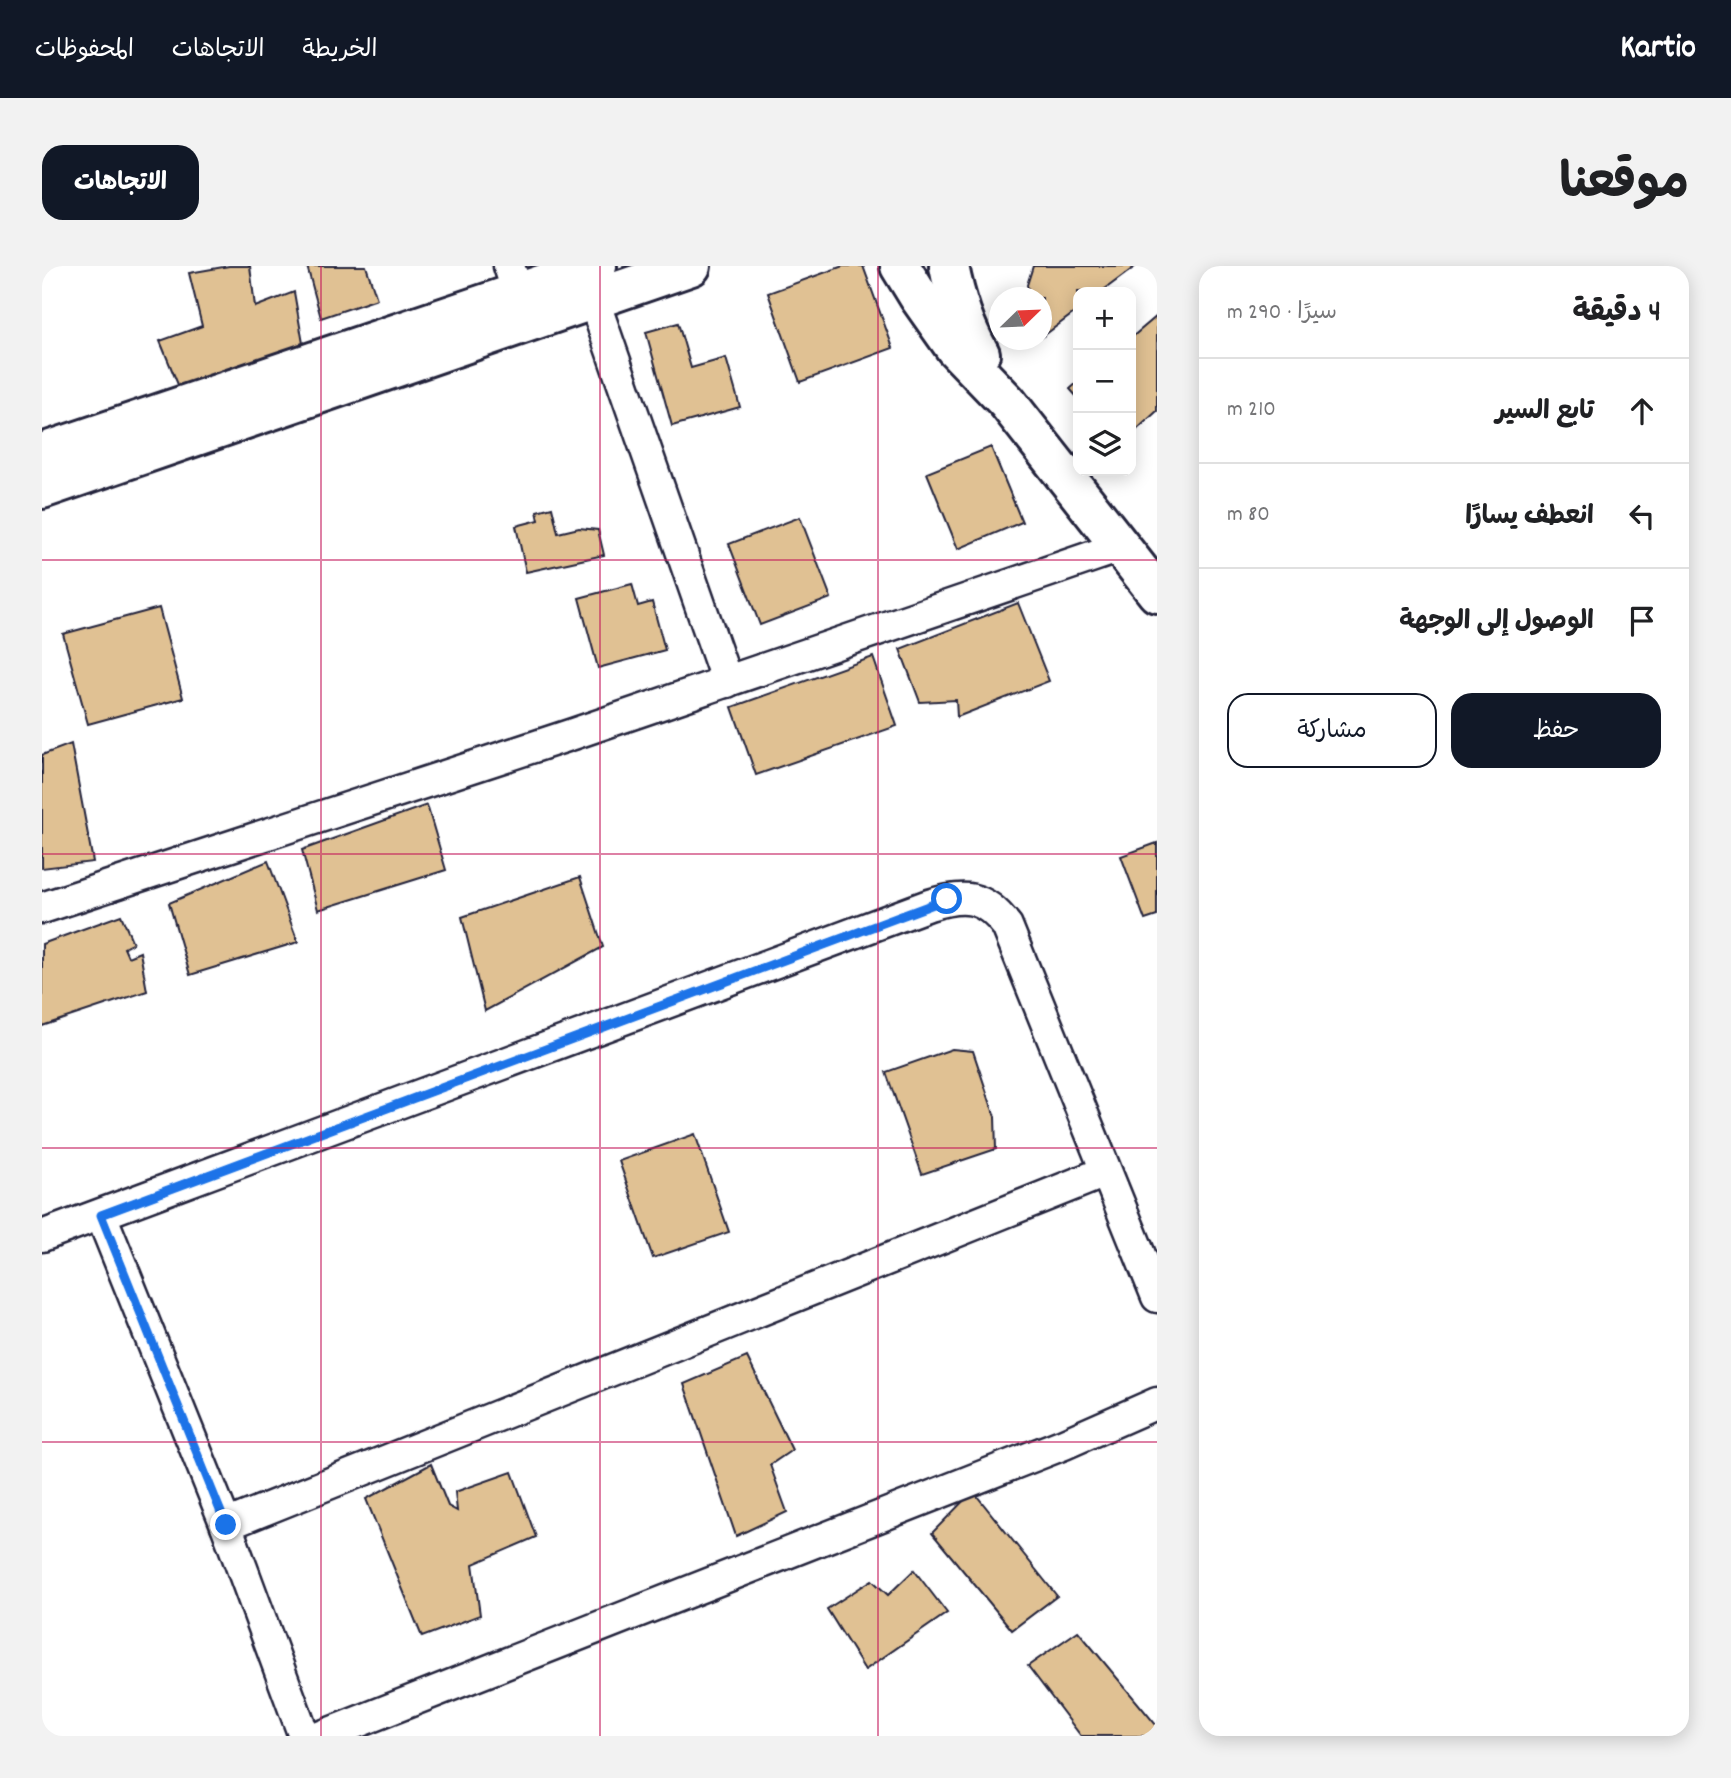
<!DOCTYPE html>
<html lang="ar">
<head>
<meta charset="utf-8">
<style>
	body { margin:0; font-family:Dekko,"Playpen Sans Arabic",sans-serif; background:#f2f2f2; color:#202124; direction:rtl }
	.controls { position:absolute; right:21px; top:21px; display:grid; overflow:hidden; border-radius:14px; box-shadow:0 4px 18px #0003 }
	.controls button { width:63px; height:63px; display:grid; place-items:center; padding:0; border:0; border-bottom:2px solid #e0e0e0; background:#fff; color:#202124; font:35px sans-serif }
	.compass { position:absolute; left:947px; top:21px; width:63px; height:63px; border-radius:50%; background:#fff; box-shadow:0 4px 18px #0003; rotate:67deg }
	.stop { position:absolute; width:21px; height:21px; margin:-16px; border:5px solid #1a73e8; border-radius:50%; background:#fff }
	.stop.end { background:#1a73e8; border-color:#fff; box-shadow:0 2px 7px #0008 }
	.list { margin:0; padding:0; list-style:none }
	h2 { display:flex; justify-content:space-between; align-items:center; height:91px; margin:0; padding:0 28px; font-size:30px }
	h2 small { font-size:23px; font-weight:400; color:#757577 }
	.list li { display:grid; grid-template-columns:46px 1fr auto; gap:21px; align-items:center; box-sizing:border-box; height:105px; padding:0 28px; border-top:2px solid #e0e0e0 }
	.list b { display:block; font-size:26px; white-space:nowrap }
	.list em { font-size:23px; font-style:normal; color:#757577 }
	.actions { display:flex; gap:14px; padding:21px 28px }
	.actions a { flex:1; padding:16px 0; border:2px solid #111827; border-radius:21px; text-align:center; font-size:24px; color:#111827 }
	.actions .main { background:#111827; color:#fff }
	.icon { flex:none; width:38px; height:38px; fill:none; stroke:currentColor; stroke-width:2; stroke-linecap:round; stroke-linejoin:round }
	.map { position:relative; flex:none; width:1115px; height:1470px; overflow:hidden; direction:ltr; border-radius:21px }
	header { display:flex; align-items:center; gap:42px; box-sizing:border-box; height:98px; padding:0 35px; background:#111827; color:#fff }
	header strong { font-size:33px }
	nav { display:flex; gap:38px; margin-inline-start:auto; font-size:24px }
	.intro { display:flex; align-items:center; justify-content:space-between; box-sizing:border-box; height:168px; padding:0 42px }
	h1 { margin:0; font-size:49px }
	.button { padding:18px 32px; border-radius:21px; background:#111827; color:#fff; font-size:24px; font-weight:700 }
	main { display:flex; gap:42px; padding:0 42px }
	aside { flex:1; background:#fff; border-radius:21px; box-shadow:0 4px 18px #0003 }
	.map>svg:first-child { display:block }
	.building { fill:#e0c193; stroke:#22223b; stroke-width:2 }
	.lines { fill:none; stroke-linecap:round; stroke-linejoin:round }
	.street-casing { stroke:#22223b; stroke-width:35 }
	.secondary-casing { stroke:#22223b; stroke-width:44 }
	.street { stroke:#fff; stroke-width:30 }
	.secondary { stroke:#fff; stroke-width:38 }
	.route { stroke:#1a73e8; stroke-width:9 }
	.grid { fill:none; stroke:#c2185b; stroke-width:2; stroke-opacity:0.55 }
</style>
</head>
<body>
<header>
<strong>Kartio</strong>
<nav><a>الخريطة</a><a>الاتجاهات</a><a>المحفوظات</a></nav>
</header>
<div class="intro"><h1>موقعنا</h1><a class="button">الاتجاهات</a></div>
<main>
<aside>
<h2>4 دقيقة<small>سيرًا · 290 m</small></h2>
<ul class="list">
<li><svg class="icon" aria-label="ahead" viewBox="0 0 24 24"><path d="M12 20V5M6 11l6-6 6 6"/></svg><div><b>تابع السير</b></div><em>210 m</em></li>
<li><svg class="icon" aria-label="left" viewBox="0 0 24 24"><path d="M17 20v-9H6M10 6l-5 5 5 5"/></svg><div><b>انعطف يسارًا</b></div><em>80 m</em></li>
<li><svg class="icon" aria-label="arrive" viewBox="0 0 24 24"><path d="M6 21V4h12l-3 4 3 4H6"/></svg><div><b>الوصول إلى الوجهة</b></div></li>
</ul>
<div class="actions"><a class="main">حفظ</a><a>مشاركة</a></div>
</aside>
<div class="map">
<svg width="1115" height="1470" viewBox="0 0 1115 1470">
	<rect width="100%" height="100%" fill="#fff"/>
	<filter id="ink" filterUnits="userSpaceOnUse"><feTurbulence type="fractalNoise" baseFrequency=".0143" numOctaves="2"/><feDisplacementMap in="SourceGraphic" scale="14" xChannelSelector="R" yChannelSelector="G"/><feConvolveMatrix kernelMatrix="1 2 1 2 8 2 1 2 1" color-interpolation-filters="sRGB"/></filter>
	<g filter="url(#ink)">
		<g class="building">
			<path d="M187,0H208L213,41L252,26L262,83L139,126L118,75L160,60L147,7Z"/>
			<path d="M265,0H324L335,33L279,52Z"/>
			<path d="M801,0H821L851,82L758,116L726,27Z"/>
			<path d="M991,0H1094L1059,26H1036V44L1000,71V32H988L985,19Z"/>
			<path d="M1115,50V145L1089,169V72Z"/>
			<path d="M636,57L649,102L684,92L698,141L630,160L604,66Z"/>
			<path d="M1036,116V132L1028,123Z"/>
			<path d="M949,181L980,256L916,283L885,207Z"/>
			<path d="M510,241L516,267L537,262L556,264L562,289L484,306L474,260L497,254L495,245Z"/>
			<path d="M758,251L789,332L718,359L687,278Z"/>
			<path d="M590,318L596,340L610,336L623,384L556,402L537,332Z"/>
			<path d="M976,337L1007,415L915,451L914,434L878,436L858,383Z"/>
			<path d="M117,342L141,432L46,458L21,368Z"/>
			<path d="M831,391L855,460L714,509L690,441Z"/>
			<path d="M29,478L51,596L0,602V489Z"/>
			<path d="M385,539L404,604L276,644L260,584Z"/>
			<path d="M1115,577V650L1103,654L1079,590Z"/>
			<path d="M226,595L256,676L148,709L127,637Z"/>
			<path d="M538,611L561,681L443,745L420,651Z"/>
			<path d="M79,649L91,677L82,682L86,691L98,686L105,725L0,760V678Z"/>
			<path d="M910,783L931,785L953,851L954,883L880,908L844,806Z"/>
			<path d="M653,868L687,966L611,992L577,895Z"/>
			<path d="M705,1091L750,1184L728,1199L745,1246L694,1270L642,1118Z"/>
			<path d="M389,1198L406,1240L415,1245L413,1226L470,1206L494,1271L431,1298L438,1349L380,1371L324,1233Z"/>
			<path d="M931,1225L1015,1330L970,1364L890,1267Z"/>
			<path d="M872,1304L905,1347L823,1404L785,1343L830,1314L846,1329Z"/>
			<path d="M1036,1365L1115,1460V1470H1039L986,1400Z"/>
		</g>
		<g class="lines">
			<g class="street-casing">
				<g id="street">
					<path d="M467,0L476,27"/>
					<path d="M552,35L685,416"/>
					<path d="M0,642L531,468L1078,281"/>
					<path d="M59,949L184,1259L262,1470"/>
					<path d="M0,970L887,639C922,628 942,629 965,660L1115,1031"/>
					<path d="M184,1259L1063,906"/>
					<path d="M280,1470L1022,1178L1115,1137"/>
				</g>
			</g>
			<g class="secondary-casing">
				<g id="secondary">
					<path d="M858,0L877,31L913,82L965,136L1115,327"/>
					<path d="M907,0C913,32 922,60 938,88"/>
					<path d="M0,187L555,0"/>
					<path d="M0,223L649,0"/>
				</g>
			</g>
			<use href="#street" class="street"/>
			<use href="#secondary" class="secondary"/>
		</g>
	</g>
	<g class="lines" filter="url(#ink)">
		<path class="route" d="M184,1259L59,949L905,633"/>
	</g>
	<path class="grid" d="M279,0V1470M558,0V1470M836,0V1470M0,294H1115M0,588H1115M0,882H1115M0,1176H1115"/>
</svg>
<div class="controls">
<button>+</button>
<button>−</button>
<button><svg class="icon" aria-label="layers" viewBox="0 0 24 24"><path d="M12 4l9 5-9 5-9-5zM3 14l9 5 9-5"/></svg></button>
</div>
<svg class="compass" viewBox="-18 -18 36 36"><path d="M0-13l5 13h-10z" fill="#e53935"/><path d="M0 13l5-13h-10z" fill="#757577"/></svg>
<div class="stop" style="left:905px;top:633px"></div>
<div class="stop end" style="left:184px;top:1259px"></div>
</div>
</main>
</body>
</html>
